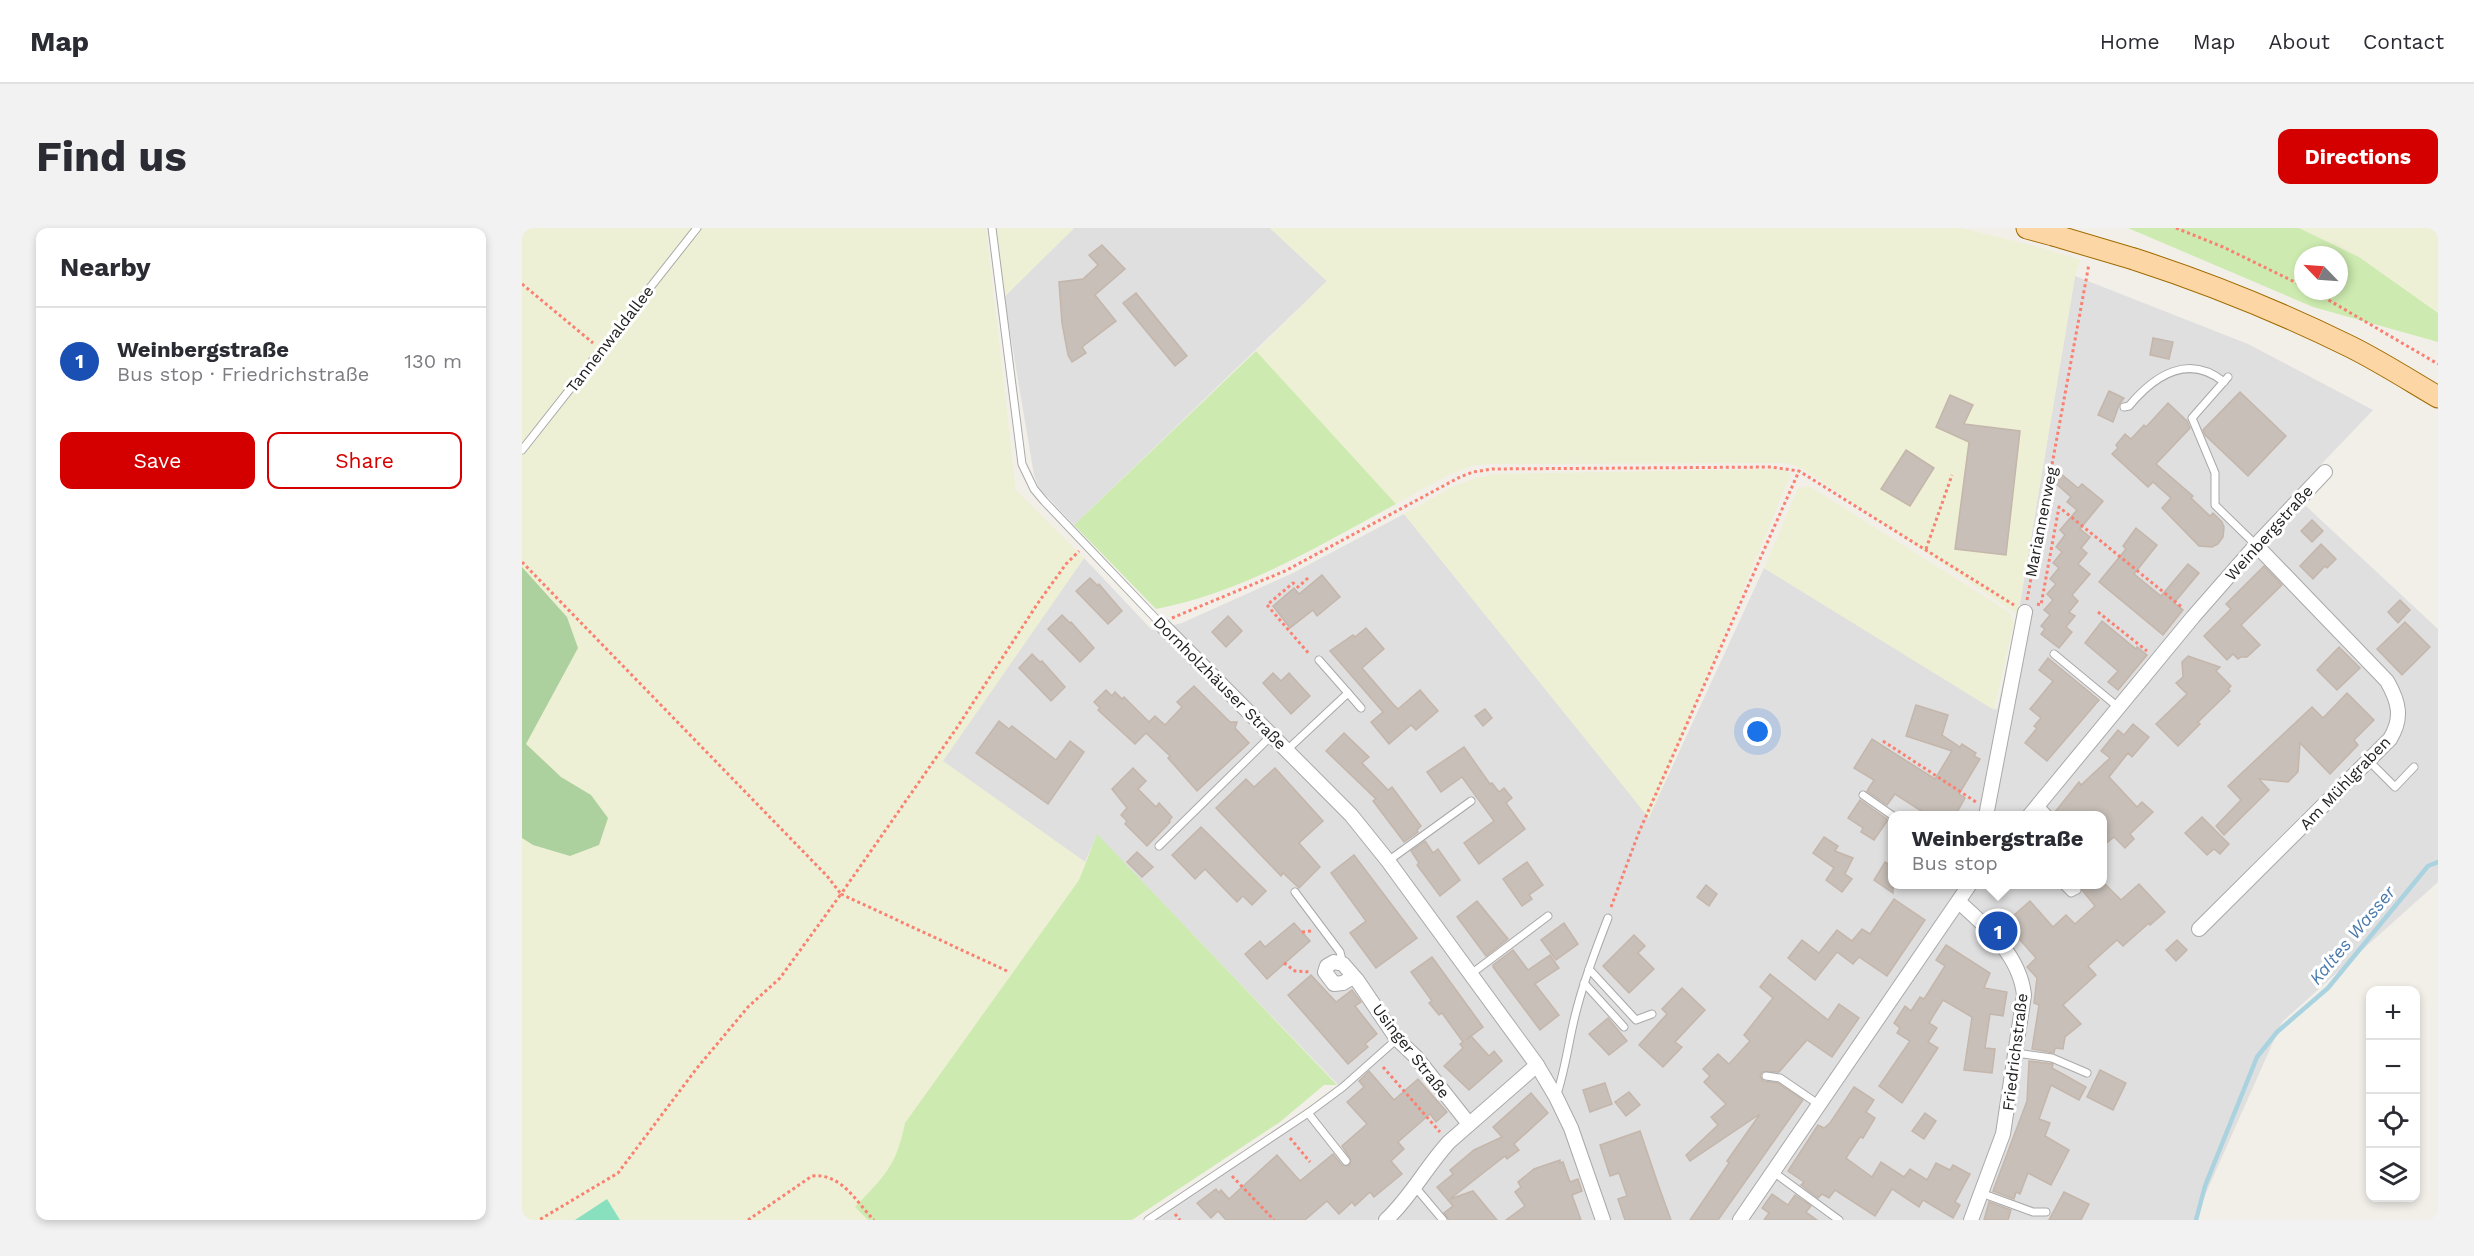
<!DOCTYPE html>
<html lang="en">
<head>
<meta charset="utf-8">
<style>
	body { margin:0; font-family:"Work Sans",sans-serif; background:#f2f2f3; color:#2b2b33 }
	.controls { position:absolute; right:18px; bottom:18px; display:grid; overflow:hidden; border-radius:12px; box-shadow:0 3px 9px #0003 }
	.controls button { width:54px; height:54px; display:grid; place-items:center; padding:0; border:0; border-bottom:2px solid #e1e1e2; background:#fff; color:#2b2b33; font:30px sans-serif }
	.compass { position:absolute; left:1772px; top:18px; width:54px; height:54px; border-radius:50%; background:#fff; box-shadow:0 3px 9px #0003; rotate:295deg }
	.you { position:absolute; left:1236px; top:504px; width:21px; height:21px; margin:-15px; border:4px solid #fff; border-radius:50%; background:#1a73e8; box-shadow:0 0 0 9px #1a73e833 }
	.badge { display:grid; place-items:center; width:39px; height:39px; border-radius:50%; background:#d40000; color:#fff; font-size:20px; font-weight:700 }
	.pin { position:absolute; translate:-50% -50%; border:3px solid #fff; box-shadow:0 2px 6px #0006 }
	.popup { position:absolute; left:1366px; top:583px; width:219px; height:78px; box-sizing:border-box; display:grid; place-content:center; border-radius:12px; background:#fff; filter:drop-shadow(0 2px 4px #0005); font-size:20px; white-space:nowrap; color:#7c7c81 }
	.popup b { font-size:22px; color:#2b2b33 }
	.popup::after { content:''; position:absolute; left:50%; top:100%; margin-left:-12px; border:12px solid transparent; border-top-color:#fff }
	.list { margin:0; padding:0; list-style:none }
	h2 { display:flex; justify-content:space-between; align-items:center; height:78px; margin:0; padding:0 24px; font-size:26px }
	h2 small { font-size:20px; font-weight:400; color:#7c7c81 }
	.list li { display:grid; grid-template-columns:39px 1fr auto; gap:18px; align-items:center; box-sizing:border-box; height:108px; padding:0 24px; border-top:2px solid #e1e1e2 }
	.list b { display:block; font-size:22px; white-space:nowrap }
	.list p { margin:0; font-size:20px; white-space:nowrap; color:#7c7c81 }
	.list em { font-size:20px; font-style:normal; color:#7c7c81 }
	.actions { display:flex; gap:12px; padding:18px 24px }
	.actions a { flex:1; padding:14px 0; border:2px solid #d40000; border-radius:12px; text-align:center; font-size:21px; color:#d40000 }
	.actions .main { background:#d40000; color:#fff }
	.icon { flex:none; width:33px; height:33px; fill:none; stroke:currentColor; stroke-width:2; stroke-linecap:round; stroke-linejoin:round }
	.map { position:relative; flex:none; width:1916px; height:992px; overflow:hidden; border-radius:12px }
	header { display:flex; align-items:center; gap:36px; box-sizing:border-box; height:84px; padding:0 30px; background:#fff; border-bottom:2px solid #e1e1e2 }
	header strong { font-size:28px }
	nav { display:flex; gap:33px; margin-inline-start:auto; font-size:21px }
	.intro { display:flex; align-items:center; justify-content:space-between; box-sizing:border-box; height:144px; padding:0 36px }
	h1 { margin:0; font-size:42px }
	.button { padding:15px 27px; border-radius:12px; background:#d40000; color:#fff; font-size:21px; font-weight:700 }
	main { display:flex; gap:36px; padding:0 36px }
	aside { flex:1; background:#fff; border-radius:12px; box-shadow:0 3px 9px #0003 }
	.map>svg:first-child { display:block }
	.residential { fill:#e0dfdf; fill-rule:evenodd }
	.farmland { fill:#eef0d5 }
	.grass { fill:#cdebb0; fill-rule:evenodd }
	.forest { fill:#add19e }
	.pitch { fill:#88e0be }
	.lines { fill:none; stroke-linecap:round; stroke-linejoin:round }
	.stream { stroke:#aad3df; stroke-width:4.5 }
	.building { fill:#c7bfb8; stroke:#c4b6ab; stroke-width:1.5 }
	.lane-casing { stroke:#a9a9a9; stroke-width:9 }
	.street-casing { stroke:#a9a9a9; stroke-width:16 }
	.primary-casing { stroke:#a06b00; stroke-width:23 }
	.path { stroke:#fa8072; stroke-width:3; stroke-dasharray:3 3; stroke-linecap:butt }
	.lane { stroke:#fff; stroke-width:7 }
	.street { stroke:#fff; stroke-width:14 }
	.primary { stroke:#fcd6a4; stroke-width:21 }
	.primary-bridge-casing { stroke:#a06b00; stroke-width:23; stroke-linecap:butt }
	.primary-bridge { stroke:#fcd6a4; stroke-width:21 }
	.labels { text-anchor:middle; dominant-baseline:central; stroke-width:6; stroke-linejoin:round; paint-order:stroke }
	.street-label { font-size:16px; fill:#222; stroke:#fff }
	.water-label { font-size:18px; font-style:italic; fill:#4a7aab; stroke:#fff }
</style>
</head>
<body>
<header>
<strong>Map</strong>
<nav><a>Home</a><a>Map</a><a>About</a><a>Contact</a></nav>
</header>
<div class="intro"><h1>Find us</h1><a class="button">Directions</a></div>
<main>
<aside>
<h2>Nearby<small></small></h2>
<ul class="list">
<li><span class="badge" style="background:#1a4fb4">1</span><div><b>Weinbergstraße</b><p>Bus stop · Friedrichstraße</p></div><em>130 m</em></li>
</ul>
<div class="actions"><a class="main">Save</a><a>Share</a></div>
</aside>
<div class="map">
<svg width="1916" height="992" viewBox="0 0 1916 992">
	<rect width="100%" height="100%" fill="#f2efe9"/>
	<g class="residential">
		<path d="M552,0H748L805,53L552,297L517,260L512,247L482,69Z"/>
		<path d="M1553,48L1726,116L1851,182L1771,266L1916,401V654L1760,794L1672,992H630L735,924L822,863L575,607L563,634L420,533L562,330L630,402L660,395L771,345L882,286L1127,589L1242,340L1475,482L1496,387ZM1371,588H1581V656H1371Z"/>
	</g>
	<g class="farmland">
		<path d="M0,0H174L0,221V57L32,83L0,56Z"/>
		<path d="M178,0H464L494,262L562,330L421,533L563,634L557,652L383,895L378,922L367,942L333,979L346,992H0V226Z"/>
		<path d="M474,0H552L482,69Z"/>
		<path d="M748,0H1439L1517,19L1558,32L1553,48L1496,387L1281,241L1264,235L967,236L949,238L926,247L874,276L734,123L805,53Z"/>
		<path d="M1777,0H1916V85L1837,29Z"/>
		<path d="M1249,241L1263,242L1269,246L1127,590L882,286L932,258L954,250L973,246Z"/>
		<path d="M1287,258L1487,384L1492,394L1472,482L1242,340L1276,260Z"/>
	</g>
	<g class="grass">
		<path d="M1606,0H1777L1837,29L1916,85V114L1791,79ZM1781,27H1817V63H1781Z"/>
		<path d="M734,123L874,276C798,317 720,365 634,381L552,297Z"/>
		<path d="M575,606L815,857H802L758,894L610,992H346L333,979C363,947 374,939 383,895L557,652Z"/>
	</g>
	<path class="forest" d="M0,339L45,389L56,420L4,516L39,549L69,567L86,590L77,617L48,628L11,617L0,610Z"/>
	<path class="pitch" d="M85,971L98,992H53Z"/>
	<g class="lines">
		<path class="stream" d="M1674,992L1683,958L1735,829L1755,804L1806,760L1906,638L1916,634"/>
	</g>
	<g class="building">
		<path d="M580,17L603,41L573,67L594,93L560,119L564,125L550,134L546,127L540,95L537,54L561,51L576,37L567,27Z"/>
		<path d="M614,65L665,128L653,138L601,75Z"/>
		<path d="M1631,110L1651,114L1647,131L1628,127Z"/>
		<path d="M1587,163L1602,170L1597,177L1591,194L1576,187Z"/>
		<path d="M1718,164L1764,208L1726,248L1683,207L1681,202Z"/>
		<path d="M1428,167L1451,177L1442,196L1498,203L1484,327L1433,321L1447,214L1414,199Z"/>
		<path d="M1646,175L1665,193L1668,200L1634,236L1671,268L1669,270L1688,288L1691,285L1700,294L1702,299L1701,309L1696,316L1690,319L1677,318L1640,280L1649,270L1631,254L1626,259L1590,226L1596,220L1594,217L1603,206L1609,211L1622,197L1624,199Z"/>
		<path d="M1384,222L1412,240L1388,278L1359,261Z"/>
		<path d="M1538,245L1556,260L1560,256L1581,273L1558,301L1568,309L1559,320L1565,325L1556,336L1568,346L1550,367L1556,373L1547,384L1553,388L1544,399L1550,404L1537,420L1519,406L1523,401L1519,398L1528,387L1522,382L1531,372L1525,366L1534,356L1528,351L1537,340L1531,335L1540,324L1534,319L1543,307L1538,302L1555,282L1545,274L1549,269L1531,253Z"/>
		<path d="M1790,292L1801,303L1790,314L1779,303Z"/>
		<path d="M1614,300L1635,317L1612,346L1639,368L1666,336L1677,345L1652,375L1661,382L1641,407L1577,354L1604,321L1601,318Z"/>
		<path d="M1799,316L1814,331L1805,340L1803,338L1791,351L1778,338Z"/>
		<path d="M1742,338L1760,357L1719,397L1738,417L1725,429H1719L1716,431L1711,426L1705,432L1682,408L1709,381L1704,376Z"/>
		<path d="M800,347L818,369L795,388L791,382L768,400L751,378L772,360L777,366Z"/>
		<path d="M568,350L576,358L577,356L600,383L586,396L554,363Z"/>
		<path d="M1878,372L1888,382L1876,395L1866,384Z"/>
		<path d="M540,387L548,395L549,394L572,420L558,434L526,401Z"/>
		<path d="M706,388L720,403L704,419L690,404Z"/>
		<path d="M1580,393L1614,421L1615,419L1625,427L1596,462L1586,454L1596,443L1563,415Z"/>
		<path d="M1883,394L1908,419L1880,447L1855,421Z"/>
		<path d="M844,400L862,421L840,440L871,476L876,481L898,462L916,483L894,502L889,497L867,516L849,494L861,484L808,423L831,407L833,409Z"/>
		<path d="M1817,419L1838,440L1815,462L1795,442Z"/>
		<path d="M510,426L518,434L520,433L543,459L529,473L497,440Z"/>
		<path d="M1666,428L1698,439L1694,443L1709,458L1706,461L1708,463L1676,494L1678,496L1656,518L1634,496L1665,466L1654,455L1661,449L1660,434Z"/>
		<path d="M1526,430L1577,472L1525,533L1503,515L1515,500L1512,498L1519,490L1508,481L1531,453L1517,442Z"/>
		<path d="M751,445L759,453L767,445L788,468L769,486L741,455Z"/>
		<path d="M672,458L708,494H715L713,500L727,515L675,563L646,530L648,528L624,505L613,516L576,482L578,480L572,474L584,462L590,468L593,464L600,471L602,469L627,494L633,488L643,497L660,479L655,474Z"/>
		<path d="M1825,465L1852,492L1832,512L1836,517L1808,546L1778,515L1776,544L1766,554L1737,551L1747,562L1702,607L1694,598L1719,572L1706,558L1790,479L1801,490Z"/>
		<path d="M1394,477L1426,487L1420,507L1438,519L1440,516L1454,525L1452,528L1458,531L1437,566L1443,570L1433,588H1407L1373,566L1365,577L1345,563L1352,552L1332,540L1350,511L1413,551L1430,523L1384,508Z"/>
		<path d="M963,481L970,490L961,498L953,488Z"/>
		<path d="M477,493L487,501L490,498L534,532L548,513L562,524L526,576L454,525Z"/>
		<path d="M1611,496L1627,509L1610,529L1606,525L1587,549L1615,579L1620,574L1631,584L1608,606L1612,611L1603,620L1592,609L1581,618V588H1534L1532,585L1557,554L1559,557L1588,530L1579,523L1596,502L1602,507Z"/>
		<path d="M822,505L847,529L840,535L866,562L870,559L899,598L895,602L896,604L882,614L851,573L854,571L804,523Z"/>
		<path d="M942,519L968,556L970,555L977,564L982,560L990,570L984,575L1003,601L957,636L942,615L972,593L940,549L919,564L905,544Z"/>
		<path d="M611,540L624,553L616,561L634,579L637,575L650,589L647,593L648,594L625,618L603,596L605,593L599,587L605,580L590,561Z"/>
		<path d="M753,540L801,593L777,615L798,639L777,660L761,645L759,648L694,580L724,551L732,559Z"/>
		<path d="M1338,572L1366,592L1352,612L1339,604L1341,600L1326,590Z"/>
		<path d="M1680,589L1707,616L1698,626L1692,621L1685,627L1663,605Z"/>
		<path d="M679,599L744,663L730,677L721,668L715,674L683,641L673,651L650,627Z"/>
		<path d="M1302,609L1316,618L1313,623L1331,630L1323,646L1330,651L1320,664L1304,652L1312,640L1291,625Z"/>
		<path d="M903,613L911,625L916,621L938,652L918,668L895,637L897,635L889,623Z"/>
		<path d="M615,624L631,639L620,649L605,634Z"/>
		<path d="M832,627L895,710L854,740L828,705L844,693L809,645Z"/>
		<path d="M1005,634L1021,657L1007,667L1010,671L1000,678L981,651Z"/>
		<path d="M1363,634L1371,639V665L1352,652Z"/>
		<path d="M1617,656L1643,684L1628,697L1627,695L1601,718L1595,712L1566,738L1574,747L1541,777L1559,796L1543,809L1541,821L1533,820L1532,825L1510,821L1517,777L1512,775L1515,750L1505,739L1514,730L1483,695L1508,673L1531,699L1544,687L1553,696L1573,678L1556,657H1584L1599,672Z"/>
		<path d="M1184,657L1195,666L1187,678L1175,669Z"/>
		<path d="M1372,671L1403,692L1365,748L1337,729L1331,736L1315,724L1293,752L1266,730L1280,712L1297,725L1315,702L1330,713L1340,701L1348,706Z"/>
		<path d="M955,673L986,711L964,728L935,689Z"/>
		<path d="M772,695L788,713L745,751L723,726L738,713L743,719Z"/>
		<path d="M1042,695L1056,716L1034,732L1019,712Z"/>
		<path d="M1112,707L1123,718L1116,725L1132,741L1107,765L1081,738Z"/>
		<path d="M1655,712L1665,722L1654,733L1644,722Z"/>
		<path d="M1424,717L1468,745L1462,760L1485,764L1481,788L1468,786L1463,820L1473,821L1470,845L1442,842L1450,789L1421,772L1407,795L1415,800L1406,814L1416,820L1380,875L1357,858L1388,813L1375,805L1378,800L1372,795L1383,778L1389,783L1398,769L1402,771L1423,738L1414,732Z"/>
		<path d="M991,722L1006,742L1028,727L1037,740L1013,756L1037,787L1018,802L971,739V737Z"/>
		<path d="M910,729L961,799L944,812L949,808L967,828L972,823L980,833L947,862L922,838L941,820L938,816L941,814L920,785L917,787L907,775L910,773L889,744Z"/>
		<path d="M1248,746L1306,792L1317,776L1337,790L1310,829L1285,812L1257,844H1240L1238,848L1241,853L1256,855L1281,872L1196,992H1168L1207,935L1205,933L1238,886L1168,933L1164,927L1196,897L1189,889L1204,876L1182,854L1188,848L1181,841L1196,826L1207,836L1228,813L1222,807L1251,770L1238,759Z"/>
		<path d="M789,747L814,774L830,762L839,774L833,778L855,806L843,816L846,819L826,836L766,767Z"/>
		<path d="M1160,760L1183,782L1153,814L1160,819L1141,839L1117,817L1145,786L1140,781Z"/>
		<path d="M1086,790L1105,813L1087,827L1067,806Z"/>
		<path d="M1507,833L1531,836L1530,840L1564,859L1557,872L1529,857L1517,891L1528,895L1523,908L1547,922L1529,957L1506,945L1498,966L1494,964L1492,971L1471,963L1505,873Z"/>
		<path d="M1578,842L1604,855L1591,882L1565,869Z"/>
		<path d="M847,843L872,872L896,851L925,884L914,894L908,886L876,914L882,921L869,933L880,946L852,969L848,964L833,978L830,974L817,986L805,973L783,992H704L696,983L689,990L675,975L694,961L697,965L699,962L707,971L755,927L778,953L811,926L820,937L827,938L829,932L820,918L845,896L825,874L842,859L837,853Z"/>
		<path d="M1083,855L1090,876L1068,884L1061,862Z"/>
		<path d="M1332,859L1352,872L1344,884L1353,890L1341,910L1338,909L1324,930L1350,949L1359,934L1382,949L1388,941L1405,952L1414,935L1428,942L1431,937L1448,946L1433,974L1438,977L1431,990L1401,972L1397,979L1370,961L1353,988L1313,962L1307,970L1300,966L1296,970L1279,957L1282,954L1266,943L1296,897L1302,900L1308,895Z"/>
		<path d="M1107,864L1118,877L1104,888L1093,874Z"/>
		<path d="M1009,865L1026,885L992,916L997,922L985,931L983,928L928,971L951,963L975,992H927L922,985L931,978L915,959L931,946L928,942L952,922L980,909L971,899Z"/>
		<path d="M1403,885L1414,893L1402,911L1390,903Z"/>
		<path d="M1118,903L1137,959L1149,992H1103L1096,971L1105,968L1097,945L1088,948L1078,917Z"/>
		<path d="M1038,932V935L1041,934L1048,954L1056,951L1060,963L1050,967L1059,992H984L1003,978L993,964L999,959L996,954L1012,941Z"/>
		<path d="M1542,964L1567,976L1559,992H1527Z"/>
		<path d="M1250,966L1266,977L1273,967L1289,978L1284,984L1295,992H1242L1247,985L1240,980Z"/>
		<path d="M1467,974L1489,982L1486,992H1462Z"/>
	</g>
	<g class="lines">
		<g class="lane-casing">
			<g id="lane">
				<path d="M470,0L500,236L512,261L522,273L638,395"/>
				<path d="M1706,149L1670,190L1693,245V277L1734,317"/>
				<path d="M1602,179L1607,178C1632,148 1666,125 1702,154"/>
				<path d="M0,222L175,0"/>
				<path d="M1532,426L1596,479"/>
				<path d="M826,465L839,480"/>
				<path d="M765,522L826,465L797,432"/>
				<path d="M1846,532L1873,559L1892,539"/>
				<path d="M1341,567L1371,588"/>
				<path d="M1517,576L1528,588"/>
				<path d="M637,618L750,507"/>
				<path d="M866,633L949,573"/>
				<path d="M1540,656L1549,665L1555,662"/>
				<path d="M773,664L818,724L821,736"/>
				<path d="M1067,741L1114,792L1130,786"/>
				<path d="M949,746L1026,688"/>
				<path d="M1062,755L1102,799"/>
				<path d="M1494,825L1530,830L1565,845"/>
				<path d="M1244,848L1258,850L1296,876"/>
				<path d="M1034,869C1042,846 1045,824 1050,801C1058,763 1072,726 1086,690"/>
				<path d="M786,885L824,933"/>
				<path d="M1250,943L1317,992"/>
				<path d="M894,960L921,992"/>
				<path d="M1459,965L1511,984H1524"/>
				<path d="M626,992L786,885L821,859L875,811"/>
			</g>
		</g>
		<g class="street-casing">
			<g id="street">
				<path d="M638,395L829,587L866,633L1015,837L1034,869L1049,900L1081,992"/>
				<path d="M1464,588L1503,384"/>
				<path d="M1507,588L1671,389L1734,317L1803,244"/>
				<path d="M1437,674C1465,699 1498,728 1502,767L1481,906L1449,992"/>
				<path d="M1677,701L1868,511C1881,490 1877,474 1865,453L1734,317"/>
				<path d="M831,749L821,755L812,756L803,744L805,738L812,734L821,736L835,752L875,811L894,829L947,896"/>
				<path d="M864,992C889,969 904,939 927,914L1015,837"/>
				<path d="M1218,992L1448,656"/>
			</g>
		</g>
		<g class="primary-casing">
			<g id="primary">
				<path d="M1505,0L1531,7"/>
				<path d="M1612,31C1686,55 1758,84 1829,119C1859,134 1887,152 1916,169"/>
			</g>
		</g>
		<g class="path">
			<path d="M1654,0L1701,19L1781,58"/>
			<path d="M0,56L71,115"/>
			<path d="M1791,63L1916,136"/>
			<path d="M1404,321L1430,247"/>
			<path d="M0,334L305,648L319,666L258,750L226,779L175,840L96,945L17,992"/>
			<path d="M786,350L776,359L771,355L745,377L788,427"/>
			<path d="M1505,372L1567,36"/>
			<path d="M1515,376L1519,377L1537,279L1661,380"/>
			<path d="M1576,384L1625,423"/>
			<path d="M650,390L763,343L938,249L951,244L970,241L1249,239L1277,243L1492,377"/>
			<path d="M1361,513L1454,574"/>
			<path d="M1089,679L1117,604L1277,243"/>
			<path d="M780,704L789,703"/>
			<path d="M762,735L773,743L789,744"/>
			<path d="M485,743L319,666L434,501L516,375L544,336L557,323"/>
			<path d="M861,839L918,904"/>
			<path d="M768,910L788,934"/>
			<path d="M710,948L752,992"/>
			<path d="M653,986L658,992"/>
			<path d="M226,992L290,948C320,945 334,974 352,992"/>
		</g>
		<use href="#lane" class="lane"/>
		<use href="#street" class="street"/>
		<use href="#primary" class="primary"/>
		<g class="primary-bridge-casing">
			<path id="primary-bridge" d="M1531,7L1612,31"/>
		</g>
		<use href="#primary-bridge" class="primary-bridge"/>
	</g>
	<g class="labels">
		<g class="street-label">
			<text transform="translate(88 111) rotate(-52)">Tannenwaldallee</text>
			<text transform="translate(1519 294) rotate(-79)">Mariannenweg</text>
			<text transform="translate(1747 305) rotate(-48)">Weinbergstraße</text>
			<text transform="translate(698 455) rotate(45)">Dornholzhäuser Straße</text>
			<text transform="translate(1823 555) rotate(-46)">Am Mühlgraben</text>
			<text transform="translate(889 823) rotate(52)">Usinger Straße</text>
			<text transform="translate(1493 824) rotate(-83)">Friedrichstraße</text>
		</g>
		<g class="water-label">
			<text transform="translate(1830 707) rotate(-50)">Kaltes Wasser</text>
		</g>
	</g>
</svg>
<div class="controls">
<button>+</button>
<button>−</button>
<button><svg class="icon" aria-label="locate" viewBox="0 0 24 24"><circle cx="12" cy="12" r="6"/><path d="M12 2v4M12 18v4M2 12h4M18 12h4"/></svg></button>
<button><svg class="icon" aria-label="layers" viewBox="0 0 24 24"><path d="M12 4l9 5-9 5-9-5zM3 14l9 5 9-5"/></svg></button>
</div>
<svg class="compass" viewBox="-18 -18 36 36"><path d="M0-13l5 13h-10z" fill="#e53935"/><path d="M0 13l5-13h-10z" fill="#7c7c81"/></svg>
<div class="you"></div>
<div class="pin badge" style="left:1476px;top:703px;background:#1a4fb4">1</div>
<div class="popup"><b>Weinbergstraße</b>Bus stop</div>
</div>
</main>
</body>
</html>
